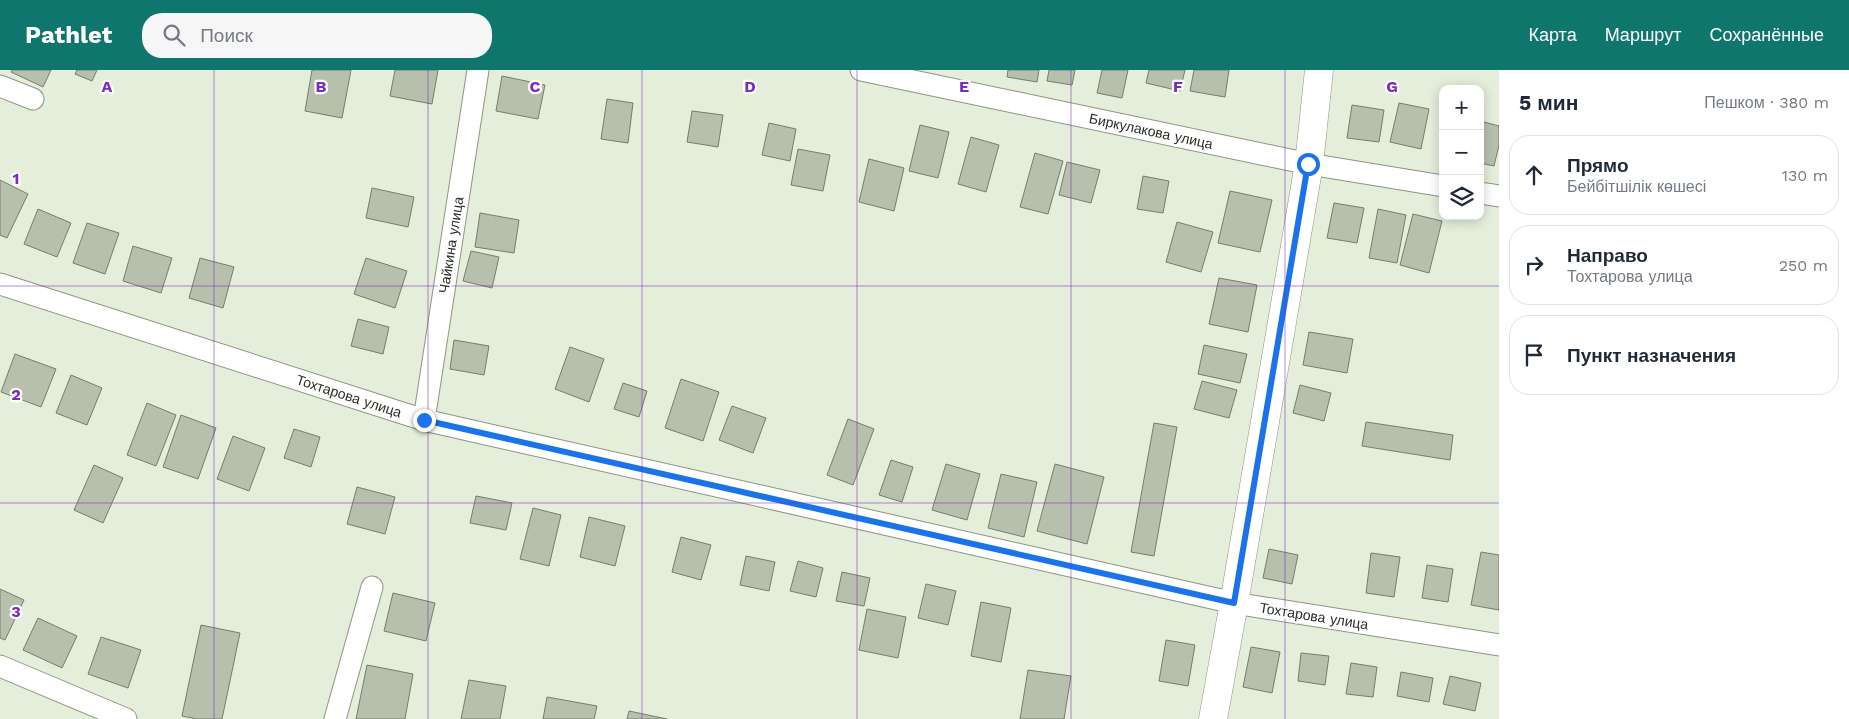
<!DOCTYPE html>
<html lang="ru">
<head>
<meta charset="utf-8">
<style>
	body { margin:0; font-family:"Work Sans",sans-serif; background:#f6f6f7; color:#1f2937 }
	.controls { position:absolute; right:15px; top:15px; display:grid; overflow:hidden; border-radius:10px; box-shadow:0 2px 12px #0003 }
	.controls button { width:45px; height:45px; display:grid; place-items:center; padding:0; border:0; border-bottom:1px solid #e0e1e3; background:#fff; color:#1f2937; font:25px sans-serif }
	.stop { position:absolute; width:15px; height:15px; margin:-11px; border:4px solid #1a73e8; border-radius:50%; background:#fff }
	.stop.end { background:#1a73e8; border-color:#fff; box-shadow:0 1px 5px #0008 }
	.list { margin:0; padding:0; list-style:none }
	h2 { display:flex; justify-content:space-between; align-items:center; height:65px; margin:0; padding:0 20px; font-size:21px }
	h2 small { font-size:16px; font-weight:400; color:#747a83 }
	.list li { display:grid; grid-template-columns:32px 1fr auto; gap:15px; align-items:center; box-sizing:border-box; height:80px; margin:0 10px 10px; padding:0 10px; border:1px solid #e0e1e3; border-radius:20px }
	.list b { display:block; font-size:19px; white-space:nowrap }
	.list p { margin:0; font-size:16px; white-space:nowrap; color:#747a83 }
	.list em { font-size:16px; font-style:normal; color:#747a83 }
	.icon { flex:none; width:28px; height:28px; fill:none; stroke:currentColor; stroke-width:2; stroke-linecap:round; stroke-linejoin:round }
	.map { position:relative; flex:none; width:1499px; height:649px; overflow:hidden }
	header { display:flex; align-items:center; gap:30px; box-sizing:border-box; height:70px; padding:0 25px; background:#0f766e; color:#fff }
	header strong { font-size:24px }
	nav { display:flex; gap:28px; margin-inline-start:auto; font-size:18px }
	.search { width:350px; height:45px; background:#f6f6f7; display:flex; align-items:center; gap:12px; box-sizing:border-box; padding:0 18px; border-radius:20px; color:#747a83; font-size:19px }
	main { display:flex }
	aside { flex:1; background:#fff }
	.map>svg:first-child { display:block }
	.building { fill:#b7c0ad; stroke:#757e6c }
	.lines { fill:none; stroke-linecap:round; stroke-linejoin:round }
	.street-casing { stroke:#8d9584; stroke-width:23 }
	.secondary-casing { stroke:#8d9584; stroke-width:29 }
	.street { stroke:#fff; stroke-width:21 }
	.secondary { stroke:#fff; stroke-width:28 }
	.route { stroke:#1a73e8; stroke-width:6 }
	.grid { fill:none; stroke:#7b2cbf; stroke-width:1; stroke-opacity:0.55 }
	.labels { text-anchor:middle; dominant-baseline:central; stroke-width:4.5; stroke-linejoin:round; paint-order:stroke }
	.street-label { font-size:14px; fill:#292d25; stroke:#fff }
	.grid-label { font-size:16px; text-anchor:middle; font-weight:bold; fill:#7b2cbf; stroke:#fff; stroke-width:4.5; stroke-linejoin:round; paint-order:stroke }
</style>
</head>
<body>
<header>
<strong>Pathlet</strong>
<div class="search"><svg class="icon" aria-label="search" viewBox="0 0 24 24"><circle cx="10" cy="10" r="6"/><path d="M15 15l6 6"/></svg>Поиск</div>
<nav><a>Карта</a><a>Маршрут</a><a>Сохранённые</a></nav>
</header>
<main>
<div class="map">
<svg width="1499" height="649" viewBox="0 0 1499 649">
	<rect width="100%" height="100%" fill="#e4eeda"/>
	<g class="building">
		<path d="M12,0H51L43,17L11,2Z"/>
		<path d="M77,0H97L92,11L75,4Z"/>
		<path d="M312,0H351L342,48L305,41Z"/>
		<path d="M395,0H438L432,34L390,26Z"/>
		<path d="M1008,0H1039L1037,12L1007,7Z"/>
		<path d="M1049,0H1075L1072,15L1047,11Z"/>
		<path d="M1102,0H1128L1122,28L1097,23Z"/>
		<path d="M1149,0H1185L1180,21L1146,13Z"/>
		<path d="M1194,0H1229L1225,27L1190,21Z"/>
		<path d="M502,6L545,15L538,49L496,41Z"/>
		<path d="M607,29L633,33L628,73L601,69Z"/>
		<path d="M1399,33L1429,39L1421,79L1390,72Z"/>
		<path d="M1352,35L1384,40L1379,72L1347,68Z"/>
		<path d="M692,41L723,45L718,77L687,72Z"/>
		<path d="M1480,51L1499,56V75L1494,96L1480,93Z"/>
		<path d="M769,53L796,59L790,91L762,85Z"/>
		<path d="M920,55L949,62L938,108L909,101Z"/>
		<path d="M971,67L999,75L986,122L958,114Z"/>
		<path d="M798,79L830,85L823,121L791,115Z"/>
		<path d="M1035,83L1063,91L1048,144L1020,137Z"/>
		<path d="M869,89L904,98L894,141L859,132Z"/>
		<path d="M1067,92L1100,100L1091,133L1059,125Z"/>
		<path d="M1143,106L1169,111L1163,143L1137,139Z"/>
		<path d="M0,110L28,124L7,168L0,165Z"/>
		<path d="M372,118L414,127L408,157L366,148Z"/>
		<path d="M1230,121L1272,130L1260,182L1218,173Z"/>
		<path d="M1334,133L1364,138L1357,173L1327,168Z"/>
		<path d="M38,139L71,153L57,187L24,174Z"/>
		<path d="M1378,139L1406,145L1397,193L1369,188Z"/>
		<path d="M480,143L519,150L514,183L475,177Z"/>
		<path d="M1413,144L1442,151L1429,203L1400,195Z"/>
		<path d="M1177,152L1213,162L1201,202L1166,192Z"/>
		<path d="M87,153L119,163L105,204L73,193Z"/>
		<path d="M133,176L172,188L161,223L123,211Z"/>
		<path d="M471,181L499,187L492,218L463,211Z"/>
		<path d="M200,188L234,197L223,238L189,228Z"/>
		<path d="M366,188L407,201L395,238L354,224Z"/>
		<path d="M1219,208L1257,215L1248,262L1209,254Z"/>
		<path d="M358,249L389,257L383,284L351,276Z"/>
		<path d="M1309,262L1353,269L1347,303L1303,295Z"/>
		<path d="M454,270L489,276L484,305L450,299Z"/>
		<path d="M1204,275L1247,284L1240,313L1198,304Z"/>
		<path d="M570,277L604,289L589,332L555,319Z"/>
		<path d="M15,284L56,299L41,337L1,322Z"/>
		<path d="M71,305L102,318L87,355L56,343Z"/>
		<path d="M681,309L719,322L703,371L665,358Z"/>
		<path d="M1202,311L1237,320L1229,348L1194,339Z"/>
		<path d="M623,313L647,321L639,347L614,339Z"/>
		<path d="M1300,315L1331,323L1324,351L1293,343Z"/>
		<path d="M147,333L176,345L156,396L127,385Z"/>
		<path d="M732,336L766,348L753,383L719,370Z"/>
		<path d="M181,345L216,358L198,409L163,397Z"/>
		<path d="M848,349L874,359L853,415L827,405Z"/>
		<path d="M1366,352L1453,365L1450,390L1362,376Z"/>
		<path d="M1154,353L1177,357L1154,486L1131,482Z"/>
		<path d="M294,359L320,367L311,397L284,388Z"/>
		<path d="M233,366L265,378L249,421L217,409Z"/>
		<path d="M891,390L913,397L902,432L879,425Z"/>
		<path d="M946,394L980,404L967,450L932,440Z"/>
		<path d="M1055,394L1104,407L1087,474L1037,461Z"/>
		<path d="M94,395L123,408L103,453L74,440Z"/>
		<path d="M1001,404L1037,412L1024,467L988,458Z"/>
		<path d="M357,417L395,427L385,464L347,454Z"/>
		<path d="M476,426L512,433L506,460L470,453Z"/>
		<path d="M533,438L561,445L549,496L520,489Z"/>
		<path d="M589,447L625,456L615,496L580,487Z"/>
		<path d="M681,467L711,475L701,510L672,502Z"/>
		<path d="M1269,479L1298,485L1292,514L1263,508Z"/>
		<path d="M1481,482L1499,485V540L1471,535Z"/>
		<path d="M1371,483L1400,487L1394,527L1366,523Z"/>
		<path d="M746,486L775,492L769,521L740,515Z"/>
		<path d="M798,491L823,498L816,527L790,521Z"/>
		<path d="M1427,495L1453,499L1448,532L1422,528Z"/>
		<path d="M842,502L870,508L864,536L836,531Z"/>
		<path d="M926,514L956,521L948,555L918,548Z"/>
		<path d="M0,519L24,530L5,570L0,568Z"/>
		<path d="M393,523L435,533L426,571L384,561Z"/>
		<path d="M981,532L1011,538L1001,592L971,586Z"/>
		<path d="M867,539L906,547L898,588L859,580Z"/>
		<path d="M38,548L77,566L62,598L23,580Z"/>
		<path d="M201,555L240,563L222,649H197L182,646Z"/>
		<path d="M101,567L141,580L128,618L88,604Z"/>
		<path d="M1166,570L1195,575L1188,616L1159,611Z"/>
		<path d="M1251,577L1280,582L1272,623L1243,617Z"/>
		<path d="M1301,583L1329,586L1325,615L1298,611Z"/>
		<path d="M1351,593L1377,597L1373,627L1346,624Z"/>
		<path d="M367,595L413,604L405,649H356Z"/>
		<path d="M1028,600L1071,606L1064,649H1020Z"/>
		<path d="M1401,602L1433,608L1429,632L1397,626Z"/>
		<path d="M1450,606L1481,613L1475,641L1443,634Z"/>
		<path d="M469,610L506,616L500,649H461Z"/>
		<path d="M547,627L597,636L594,649H543Z"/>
		<path d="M629,641L667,649H627Z"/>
	</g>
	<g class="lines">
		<g class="street-casing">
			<g id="street">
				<path d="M861,0L1309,94L1443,116"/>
				<path d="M0,16L33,29"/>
				<path d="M1480,123L1499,126"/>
				<path d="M0,214L424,350L1234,533L1499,575"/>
				<path d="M424,350L478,0"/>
				<path d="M0,596L126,649"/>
				<path d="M335,649L372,517"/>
			</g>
		</g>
		<g class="secondary-casing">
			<path id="secondary" d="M1213,649L1234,533L1309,94L1319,0"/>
		</g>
		<use href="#street" class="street"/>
		<use href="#secondary" class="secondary"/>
	</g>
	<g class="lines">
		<path class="route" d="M424,350L1234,533L1308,94"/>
	</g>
	<path class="grid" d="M214,0V649M428,0V649M642,0V649M857,0V649M1071,0V649M1285,0V649M0,216H1499M0,433H1499"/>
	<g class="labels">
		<g class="street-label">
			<text transform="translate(1151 61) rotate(12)">Биркулакова улица</text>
			<text transform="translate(451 175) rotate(-81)">Чайкина улица</text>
			<text transform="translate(349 326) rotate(18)">Тохтарова улица</text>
			<text transform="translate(1314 546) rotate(9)">Тохтарова улица</text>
		</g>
	</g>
	<g class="grid-label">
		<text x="107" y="22">A</text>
		<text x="321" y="22">B</text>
		<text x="535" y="22">C</text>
		<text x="750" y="22">D</text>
		<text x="964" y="22">E</text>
		<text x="1178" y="22">F</text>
		<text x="1392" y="22">G</text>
		<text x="16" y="114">1</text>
		<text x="16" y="330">2</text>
		<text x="16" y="547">3</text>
	</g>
</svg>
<div class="controls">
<button>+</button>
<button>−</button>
<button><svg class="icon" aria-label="layers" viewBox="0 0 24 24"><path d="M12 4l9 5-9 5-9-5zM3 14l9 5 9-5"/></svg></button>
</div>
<div class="stop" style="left:1308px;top:94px"></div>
<div class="stop end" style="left:424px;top:350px"></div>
</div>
<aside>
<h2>5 мин<small>Пешком · 380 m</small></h2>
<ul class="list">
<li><svg class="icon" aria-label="ahead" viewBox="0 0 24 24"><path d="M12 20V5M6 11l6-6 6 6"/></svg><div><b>Прямо</b><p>Бейбітшілік көшесі</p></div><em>130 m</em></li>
<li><svg class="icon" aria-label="right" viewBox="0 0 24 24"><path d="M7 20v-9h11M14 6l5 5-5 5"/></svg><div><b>Направо</b><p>Тохтарова улица</p></div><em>250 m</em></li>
<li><svg class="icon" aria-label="arrive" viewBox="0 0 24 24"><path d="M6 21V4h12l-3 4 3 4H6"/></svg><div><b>Пункт назначения</b></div></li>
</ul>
</aside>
</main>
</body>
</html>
